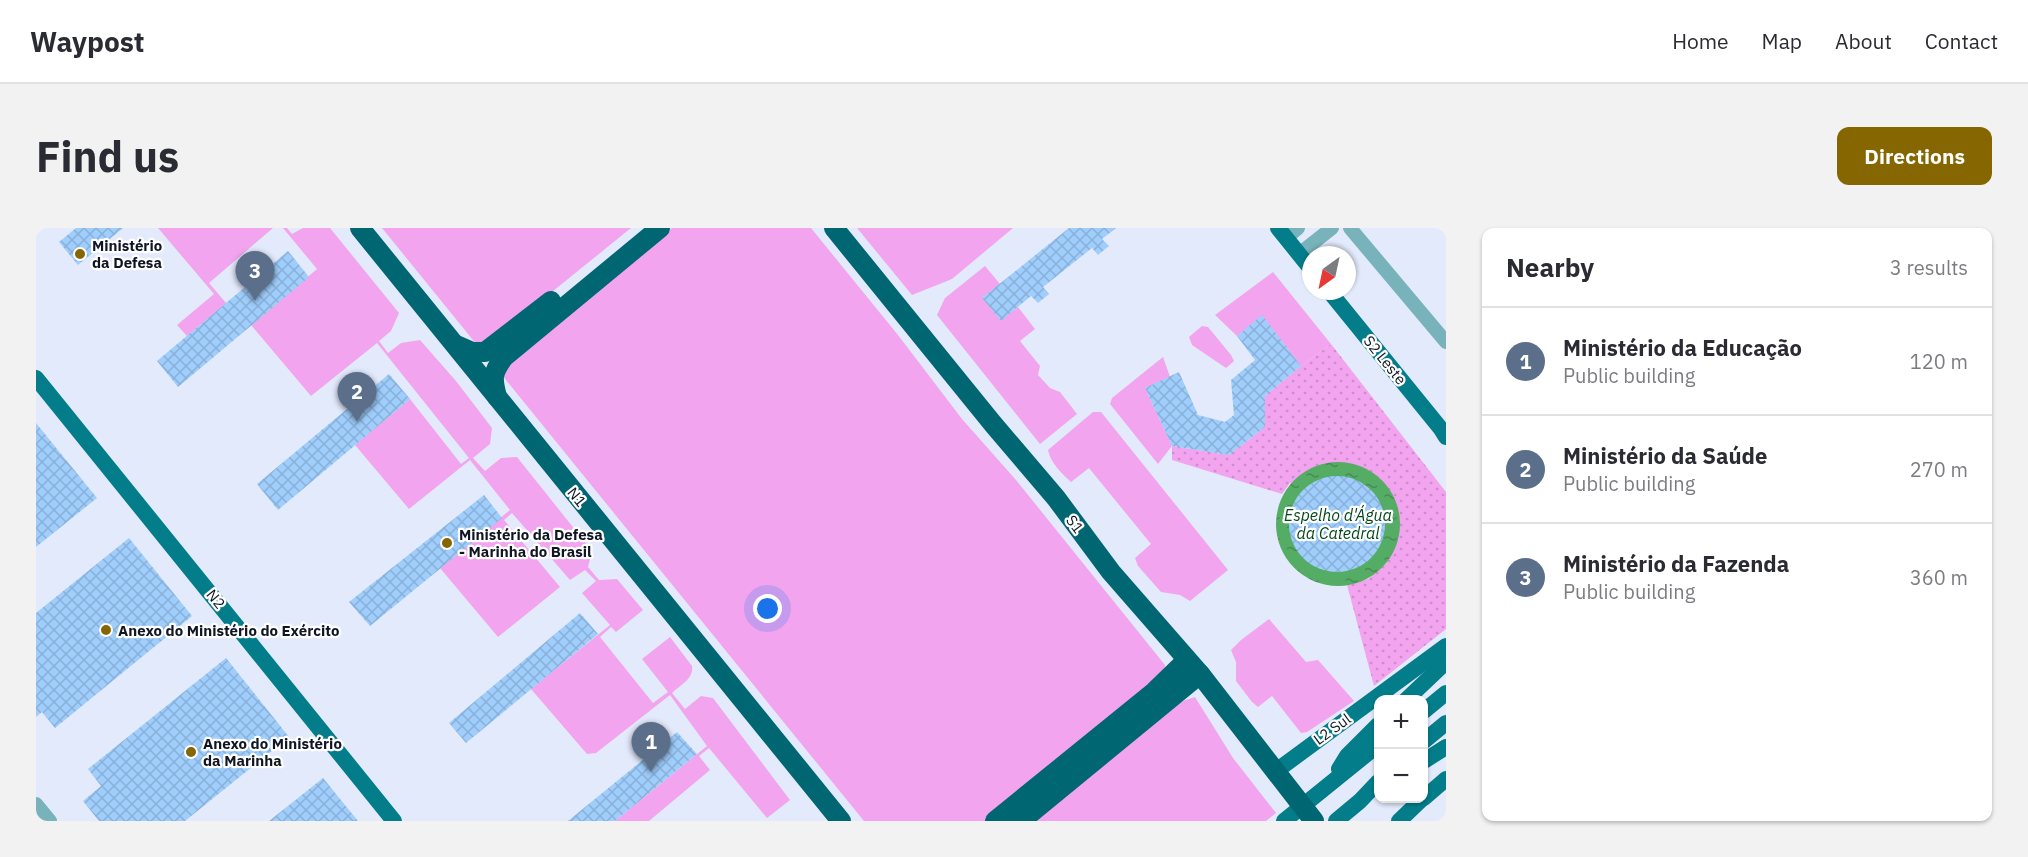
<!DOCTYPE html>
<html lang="en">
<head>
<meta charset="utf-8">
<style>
	body { margin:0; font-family:"IBM Plex Sans",sans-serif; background:#f2f2f3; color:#2b2b33 }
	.controls { position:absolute; right:18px; bottom:18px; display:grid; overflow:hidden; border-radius:12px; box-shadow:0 2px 4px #0004 }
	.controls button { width:54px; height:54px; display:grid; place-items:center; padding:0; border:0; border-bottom:2px solid #e1e1e2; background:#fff; color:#2b2b33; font:30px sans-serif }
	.compass { position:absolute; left:1266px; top:18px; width:54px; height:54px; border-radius:50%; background:#fff; box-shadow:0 2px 4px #0004; rotate:213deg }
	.you { position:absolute; left:732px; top:381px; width:21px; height:21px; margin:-15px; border:4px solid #fff; border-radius:50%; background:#1a73e8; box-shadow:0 0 0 9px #1a73e833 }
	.badge { display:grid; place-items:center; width:39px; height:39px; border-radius:50%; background:#856600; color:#fff; font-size:20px; font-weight:700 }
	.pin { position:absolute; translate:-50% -50px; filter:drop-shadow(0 2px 3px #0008) }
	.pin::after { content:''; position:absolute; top:32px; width:21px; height:18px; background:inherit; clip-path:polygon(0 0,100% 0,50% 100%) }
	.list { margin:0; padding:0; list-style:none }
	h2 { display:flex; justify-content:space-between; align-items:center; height:78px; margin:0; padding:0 24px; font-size:26px }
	h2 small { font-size:20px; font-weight:400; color:#7c7c81 }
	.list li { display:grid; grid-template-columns:39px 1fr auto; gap:18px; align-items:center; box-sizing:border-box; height:108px; padding:0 24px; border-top:2px solid #e1e1e2 }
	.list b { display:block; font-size:22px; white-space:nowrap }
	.list p { margin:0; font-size:20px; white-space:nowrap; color:#7c7c81 }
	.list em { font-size:20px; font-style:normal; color:#7c7c81 }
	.map { position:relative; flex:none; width:1410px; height:593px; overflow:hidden; border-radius:12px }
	header { display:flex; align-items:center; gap:36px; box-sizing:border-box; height:84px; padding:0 30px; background:#fff; border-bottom:2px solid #e1e1e2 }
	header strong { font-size:28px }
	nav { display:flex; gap:33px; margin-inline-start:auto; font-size:21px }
	.intro { display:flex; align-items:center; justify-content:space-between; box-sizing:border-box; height:144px; padding:0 36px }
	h1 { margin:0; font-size:42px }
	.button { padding:15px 27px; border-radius:12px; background:#856600; color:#fff; font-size:21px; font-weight:700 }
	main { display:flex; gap:36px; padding:0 36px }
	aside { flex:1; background:#fff; border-radius:12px; box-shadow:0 2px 4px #0004 }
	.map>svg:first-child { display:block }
	.grass { fill:#f2a4ee }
	.park { fill:url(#park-dots) }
	.water { fill:url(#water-ripples) }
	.building { fill:url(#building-cross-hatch) }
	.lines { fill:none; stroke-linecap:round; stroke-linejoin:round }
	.minor { stroke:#78b2bb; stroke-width:14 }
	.major { stroke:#037d8a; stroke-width:16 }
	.highway { stroke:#006772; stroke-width:20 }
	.poi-dot { fill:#856600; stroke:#fff; stroke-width:2 }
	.labels { text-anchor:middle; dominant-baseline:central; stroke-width:4.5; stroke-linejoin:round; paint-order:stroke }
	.poi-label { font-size:15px; font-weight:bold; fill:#0f1523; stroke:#fff; text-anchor:start }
	.street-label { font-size:15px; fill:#0f1523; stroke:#fff }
	.water-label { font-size:16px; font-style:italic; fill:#024719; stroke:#fff }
</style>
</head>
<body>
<header>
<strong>Waypost</strong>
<nav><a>Home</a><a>Map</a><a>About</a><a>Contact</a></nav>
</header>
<div class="intro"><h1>Find us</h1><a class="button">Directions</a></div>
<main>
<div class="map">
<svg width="1410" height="593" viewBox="0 0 1410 593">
	<defs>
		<pattern id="park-dots" width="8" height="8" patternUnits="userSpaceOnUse" patternTransform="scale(1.5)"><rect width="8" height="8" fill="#f2a4ee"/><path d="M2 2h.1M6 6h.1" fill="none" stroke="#ce8ccc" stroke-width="1.8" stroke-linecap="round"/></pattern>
		<pattern id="water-ripples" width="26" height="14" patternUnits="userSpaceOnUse" patternTransform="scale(1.5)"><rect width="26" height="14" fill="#55ad65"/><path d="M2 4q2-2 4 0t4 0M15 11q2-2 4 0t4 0" fill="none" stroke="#458c53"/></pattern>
		<pattern id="building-cross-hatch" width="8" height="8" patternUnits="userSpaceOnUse" patternTransform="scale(1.5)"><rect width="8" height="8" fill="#9fcefc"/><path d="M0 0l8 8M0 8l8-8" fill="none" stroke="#88b0d8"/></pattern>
	</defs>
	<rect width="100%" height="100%" fill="#e3eafc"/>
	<g class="grass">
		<path d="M122,0H237L173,55L190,75L151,108L141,97L178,66Z"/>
		<path d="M247,0H251L256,6L267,0H294L363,85L355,103L343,113L352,125L365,115L384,112L420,153L456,200L454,216L437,230L449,243L465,230L481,229L556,323L552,339L563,352L581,351L607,382L580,404L575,399L564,409L617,475L632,464L606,431L634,409L656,438C658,451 644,457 636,465L649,481L665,468L677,470L754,572L731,590L673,520L663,528L674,542L613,593H579L671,518L634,467L560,525L551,526L495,461L574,397L546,365L560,353L549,342L534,352L476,285L468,292L524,359L462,409L404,340L474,282L434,232L373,281L319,217L374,171L425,236L433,230L341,115L275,168L215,97L281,41Z"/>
		<path d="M346,0H595L485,89L448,115L441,117Z"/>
		<path d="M636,0H775L862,107L926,191L980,252L1129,437L1128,444L951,593H828L465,146L498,108Z"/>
		<path d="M821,0H977L916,51L876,67Z"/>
		<path d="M949,38L964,56L946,70L965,92L982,79L999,101L984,113L1004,138L1002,147L1014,160L1024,164L1041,186L1004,216L901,87L909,70Z"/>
		<path d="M1237,44L1295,116L1265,138L1226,88L1201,108L1179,87Z"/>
		<path d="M1166,98L1172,99L1195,127L1198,133L1190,140L1156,117L1153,109Z"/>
		<path d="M1127,129L1134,149L1109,160L1136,218L1122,236L1074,176L1076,170Z"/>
		<path d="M1057,184H1065L1192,342L1154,373L1144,367L1125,364L1102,338L1099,330L1115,316L1053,240L1035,254C1026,246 1014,234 1012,222Z"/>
		<path d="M1233,391L1270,434L1282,432L1318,473L1271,504L1265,505L1236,468L1222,479L1216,474L1200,453V434L1195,422L1205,412Z"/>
		<path d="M1159,469L1197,530L1240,585L1230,593H995L1115,496L1147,473Z"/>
	</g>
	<path class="park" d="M1295,116L1410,264V401L1338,458L1311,357L1332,351L1351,335L1254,255L1246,266L1136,232V218L1193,227L1229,199V168L1265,138Z"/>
	<circle class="water" cx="1302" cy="296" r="62"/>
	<g class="building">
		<path d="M40,0H87L42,37L23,14Z"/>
		<path d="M1033,0H1080L1066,11L1073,18L1062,27L1056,20L1007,59L1013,66L1002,75L995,68L965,93L946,70Z"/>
		<path d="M252,23L273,49L142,159L121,133Z"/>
		<path d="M1226,87L1265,138L1229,168V199L1193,227L1136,218L1109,160L1143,144L1162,187L1189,194L1198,187L1195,152L1219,132L1201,108Z"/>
		<path d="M353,146L374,171L242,282L221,256Z"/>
		<path d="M0,195L61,270L0,319Z"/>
		<circle cx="1301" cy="296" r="48"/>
		<path d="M448,267L466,290L334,398L313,374Z"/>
		<path d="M93,310L156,388L19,500L6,484L0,489V385Z"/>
		<path d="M544,385L562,406L430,515L413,495Z"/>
		<path d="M190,430L253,509L149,593H63L47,573L65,558L52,541Z"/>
		<path d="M641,504L661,526L579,593H532Z"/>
		<path d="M287,550L322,593H233L267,566Z"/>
	</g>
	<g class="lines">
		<g class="minor">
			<path d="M1314,0L1410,114"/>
			<path d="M1250,10L1262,0"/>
			<path d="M1263,26L1296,0"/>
			<path d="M0,576L14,593"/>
		</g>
		<g class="major">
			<path d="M1242,0L1275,41"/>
			<path d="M1293,63L1405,201L1410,209"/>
			<path d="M0,150L358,593"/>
			<path d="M1370,472L1410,434"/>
			<path d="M1388,483L1410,465"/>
			<path d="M1388,513L1410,495"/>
			<path d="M1388,533L1410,519"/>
			<path d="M1303,541L1311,528L1342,497"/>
			<path d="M1240,543L1410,418"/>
			<path d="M1388,570L1410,551"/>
			<path d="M1248,593L1342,517"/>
			<path d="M1300,593L1324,573L1342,554"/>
			<path d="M1363,593L1387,570"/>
		</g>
		<g class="highway">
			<path d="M324,0L805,593"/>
			<path d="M798,0L957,196L1020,270L1075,344L1164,446L1278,593"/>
			<path d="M420,117L436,124H449L515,73"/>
			<path d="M461,169C456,150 456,145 468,129L624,0"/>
			<path d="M959,593L1118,464L1151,432"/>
			<path d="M985,593L1164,446"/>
		</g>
	</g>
	<g class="poi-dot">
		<circle cx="44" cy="26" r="6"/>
		<circle cx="411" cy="315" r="6"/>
		<circle cx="70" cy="402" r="6"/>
		<circle cx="155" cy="524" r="6"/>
	</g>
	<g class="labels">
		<g class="poi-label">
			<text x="56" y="17">Ministério<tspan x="56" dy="17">da Defesa</tspan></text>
			<text x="423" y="306">Ministério da Defesa<tspan x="423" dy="17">- Marinha do Brasil</tspan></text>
			<text x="82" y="402">Anexo do Ministério do Exército</text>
			<text x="167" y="515">Anexo do Ministério<tspan x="167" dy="17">da Marinha</tspan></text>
		</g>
		<g class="street-label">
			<text transform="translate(1349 132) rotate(51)">S2 Leste</text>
			<text transform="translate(541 269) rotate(51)">N1</text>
			<text transform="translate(1039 296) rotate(53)">S1</text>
			<text transform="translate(180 371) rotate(51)">N2</text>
			<text transform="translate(1296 501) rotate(-36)">L2 Sul</text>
		</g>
		<g class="water-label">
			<text x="1302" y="287">Espelho d'Água<tspan x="1302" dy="18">da Catedral</tspan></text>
		</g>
	</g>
</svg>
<div class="controls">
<button>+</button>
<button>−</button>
</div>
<svg class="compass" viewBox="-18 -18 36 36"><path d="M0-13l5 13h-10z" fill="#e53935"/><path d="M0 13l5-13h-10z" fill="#7c7c81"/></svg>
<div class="you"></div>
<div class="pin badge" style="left:615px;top:544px;background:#5c6f8a">1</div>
<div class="pin badge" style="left:321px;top:194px;background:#5c6f8a">2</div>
<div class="pin badge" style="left:219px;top:73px;background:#5c6f8a">3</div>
</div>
<aside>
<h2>Nearby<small>3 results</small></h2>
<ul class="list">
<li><span class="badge" style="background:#5c6f8a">1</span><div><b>Ministério da Educação</b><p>Public building</p></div><em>120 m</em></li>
<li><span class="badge" style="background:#5c6f8a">2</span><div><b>Ministério da Saúde</b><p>Public building</p></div><em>270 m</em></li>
<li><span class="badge" style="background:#5c6f8a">3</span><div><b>Ministério da Fazenda</b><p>Public building</p></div><em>360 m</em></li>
</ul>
</aside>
</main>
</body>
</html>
